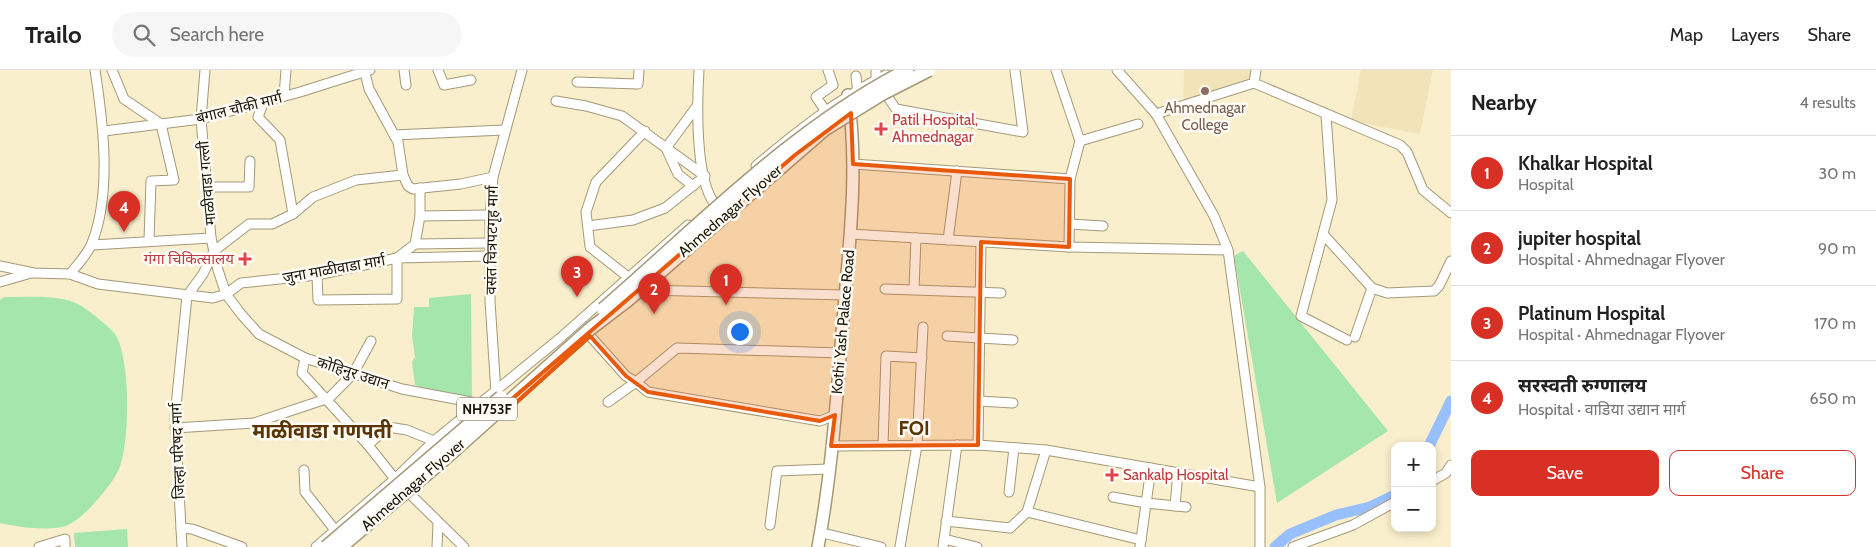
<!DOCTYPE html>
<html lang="en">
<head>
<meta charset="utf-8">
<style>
	body { margin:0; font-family:Cabin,"Noto Sans Devanagari",sans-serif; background:#f6f6f6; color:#222 }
	.controls { position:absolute; right:15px; bottom:15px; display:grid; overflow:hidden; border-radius:10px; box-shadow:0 2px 8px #0003 }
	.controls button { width:45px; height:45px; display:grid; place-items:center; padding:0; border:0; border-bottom:1px solid #e0e0e0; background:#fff; color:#222; font:25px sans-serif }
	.you { position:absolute; left:739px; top:261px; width:18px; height:18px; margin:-12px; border:4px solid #fff; border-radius:50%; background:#1a73e8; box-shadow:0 0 0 8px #1a73e833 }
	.badge { display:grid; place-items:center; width:32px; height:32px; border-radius:50%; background:#d93025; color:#fff; font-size:16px; font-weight:700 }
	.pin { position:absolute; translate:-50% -41px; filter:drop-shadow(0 1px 2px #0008) }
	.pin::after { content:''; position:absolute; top:26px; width:18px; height:15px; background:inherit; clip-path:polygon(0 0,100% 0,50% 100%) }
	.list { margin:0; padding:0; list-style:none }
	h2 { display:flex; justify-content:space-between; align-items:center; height:65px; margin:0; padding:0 20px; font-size:21px }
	h2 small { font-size:16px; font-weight:400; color:#767676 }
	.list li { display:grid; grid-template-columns:32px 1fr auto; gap:15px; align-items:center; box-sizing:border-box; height:75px; padding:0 20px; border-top:1px solid #e0e0e0 }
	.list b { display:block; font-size:19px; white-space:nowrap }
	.list p { margin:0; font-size:16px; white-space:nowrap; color:#767676 }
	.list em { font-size:16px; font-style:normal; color:#767676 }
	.actions { display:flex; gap:10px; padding:15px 20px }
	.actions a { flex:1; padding:11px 0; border:1px solid #d93025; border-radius:10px; text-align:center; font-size:18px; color:#d93025 }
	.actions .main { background:#d93025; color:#fff }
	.icon { flex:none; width:28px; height:28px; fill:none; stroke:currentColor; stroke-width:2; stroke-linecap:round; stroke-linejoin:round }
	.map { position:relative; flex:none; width:1451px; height:477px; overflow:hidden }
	header { display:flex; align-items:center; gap:30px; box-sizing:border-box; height:70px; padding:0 25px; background:#fff; border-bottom:1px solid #e0e0e0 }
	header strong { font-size:24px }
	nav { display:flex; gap:28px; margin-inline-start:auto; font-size:18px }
	.search { width:350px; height:45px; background:#f6f6f6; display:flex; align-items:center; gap:12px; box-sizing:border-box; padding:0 18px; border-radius:28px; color:#767676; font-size:19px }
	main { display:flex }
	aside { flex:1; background:#fff }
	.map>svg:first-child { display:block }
	.built { fill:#f1e4b9 }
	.green { fill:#a4e6ab }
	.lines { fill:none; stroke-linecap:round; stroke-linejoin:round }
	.river { stroke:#99c0fe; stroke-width:11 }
	.minor-casing { stroke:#a39979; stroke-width:11 }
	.major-casing { stroke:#a39979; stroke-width:14 }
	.minor { stroke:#fff; stroke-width:9 }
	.major { stroke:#fff; stroke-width:11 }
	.highway-bridge-casing { stroke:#a39979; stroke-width:15; stroke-linecap:butt }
	.highway-bridge { stroke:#fff; stroke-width:12 }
	.marked { fill:#e8590c; fill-opacity:0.2; stroke:#e8590c; stroke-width:4; stroke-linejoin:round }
	.education-dot { fill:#8d6e63; stroke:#fefcf5; stroke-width:2 }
	.health-dot { fill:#e0444e; stroke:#fefcf5; stroke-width:2 }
	.labels { text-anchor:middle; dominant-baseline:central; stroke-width:5; stroke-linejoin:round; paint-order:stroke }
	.shield { fill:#fefcf5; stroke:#5e5a50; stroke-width:1 }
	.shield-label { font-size:14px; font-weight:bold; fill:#191509 }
	.street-label { font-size:15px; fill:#191509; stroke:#fefcf5 }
	.education-label { font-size:15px; fill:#785e54; stroke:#fefcf5 }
	.health-label { font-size:15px; fill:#be3a42; stroke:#fefcf5; text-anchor:start }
	.district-label { font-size:20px; font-weight:bold; fill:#5a3402; stroke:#fefcf5 }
</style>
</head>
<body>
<header>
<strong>Trailo</strong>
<div class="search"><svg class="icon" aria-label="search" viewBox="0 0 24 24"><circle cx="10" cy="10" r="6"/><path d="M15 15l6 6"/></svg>Search here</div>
<nav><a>Map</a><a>Layers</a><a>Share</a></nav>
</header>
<main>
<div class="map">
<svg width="1451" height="477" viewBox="0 0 1451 477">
	<rect width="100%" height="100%" fill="#f9efcc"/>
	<g class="built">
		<path d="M1184,0H1256L1254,13L1183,35Z"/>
		<path d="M1361,0H1433L1420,64L1351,51Z"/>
	</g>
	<g class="green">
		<path d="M1243,181L1388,361L1277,433L1234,186Z"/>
		<path d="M471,224L472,330L437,323L415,315L412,292L415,287L412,266L414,237H429V228Z"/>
		<path d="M4,227C26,227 61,224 80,235C88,240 110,257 115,264C131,288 130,373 119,399C112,415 84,448 68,455C51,462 17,457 0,453V230Z"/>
		<path d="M127,459L128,477H75L74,463Z"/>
	</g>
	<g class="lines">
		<g class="river">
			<path d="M1429,376L1451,331"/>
			<path d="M1275,477L1290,464L1336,445L1370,437L1395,425"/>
		</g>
		<g class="minor-casing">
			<g id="minor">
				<path d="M112,0L124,29L161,54L174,110L151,111L149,170"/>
				<path d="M205,0L201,49L211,168L218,200L226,224L241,244L259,264L305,288L402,319L482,334L484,337"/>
				<path d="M404,0L406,15"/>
				<path d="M438,0L444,15L471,10"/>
				<path d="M699,0C697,33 695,107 714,133"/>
				<path d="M876,0V10L896,39L1023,62L1015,0"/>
				<path d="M1056,0L1080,71L1070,109L1069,177"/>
				<path d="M1117,0L1156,44L1214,146L1228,180L1260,417V477"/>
				<path d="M365,3L369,19L398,72L403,105L408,116L413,119L461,114L493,107"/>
				<path d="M856,6L858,24"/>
				<path d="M577,12L638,14L639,0"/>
				<path d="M1254,13L1400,75L1407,82L1423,120L1451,143"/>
				<path d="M284,26L286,0"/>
				<path d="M264,31L258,47L280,70L293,144"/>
				<path d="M556,31L586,36L622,46L705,106L665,138L633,150L588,156"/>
				<path d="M825,40L816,27L833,15L828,0"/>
				<path d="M1156,44L1254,13L1256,0"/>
				<path d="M1326,45L1332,130L1301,246L1347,270"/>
				<path d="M104,61L201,49L300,22L370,0"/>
				<path d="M394,65L504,60"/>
				<path d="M1080,71L1138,54"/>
				<path d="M853,94L1070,109"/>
				<path d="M756,96C797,61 838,29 886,5"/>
				<path d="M693,116L678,104L666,78L697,36"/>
				<path d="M207,117H249L250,91"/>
				<path d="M420,146L490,145"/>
				<path d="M1070,154L1103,156"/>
				<path d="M850,164L1069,177L1228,180"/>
				<path d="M1323,164L1372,218L1387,223L1434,221L1439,216L1451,191"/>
				<path d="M948,170L957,101"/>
				<path d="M415,174L490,173"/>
				<path d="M92,175L211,168"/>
				<path d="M0,196L34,203L70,204L98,214L213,228L226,224L241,213L317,205L397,188L415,174L420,146V118"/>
				<path d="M70,204C77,195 88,184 92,173C112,122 103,52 95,0"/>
				<path d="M317,205L318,230L397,229V188L490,186"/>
				<path d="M628,207L590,177L586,142L596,112L645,61"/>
				<path d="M0,212L31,203"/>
				<path d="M885,219L1001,223"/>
				<path d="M914,219L916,168"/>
				<path d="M646,220L845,225"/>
				<path d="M590,266L626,306L636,312L608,332"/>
				<path d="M947,266L1013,270"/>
				<path d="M1355,267L1372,218"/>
				<path d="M305,288L302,303L368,375L395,409"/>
				<path d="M496,323L490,231V145L493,107L522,0"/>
				<path d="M327,330L353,304L371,271"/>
				<path d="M979,331L1013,333"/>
				<path d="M835,345L820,351L648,322L636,312L677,278L840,283"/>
				<path d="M175,358L254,353L326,329"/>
				<path d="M368,375L388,357L407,360L434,371"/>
				<path d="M883,375L886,286L922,288"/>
				<path d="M978,375L981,172"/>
				<path d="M831,376L978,375L1046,380L1260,417"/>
				<path d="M304,400L305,422L335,460"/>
				<path d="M1432,411L1446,403L1451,395"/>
				<path d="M1009,422L1014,378"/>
				<path d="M410,424L464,477"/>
				<path d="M1113,427L1146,433L1186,437"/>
				<path d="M1175,436L1178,402"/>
				<path d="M1027,442L1141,470"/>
				<path d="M946,451L1010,458L1027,442L1046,380"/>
				<path d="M770,455L777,401L829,399"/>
				<path d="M181,458L192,459L242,477"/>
				<path d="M827,464L881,477"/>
				<path d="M944,469L977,477"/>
				<path d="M39,477L65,469V477"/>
				<path d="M182,477L175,346L187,226L203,204L214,181L249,154H272L293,144L313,127L356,110L403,105"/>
				<path d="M316,477L395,409L434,371L559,269L688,155"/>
				<path d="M437,477L438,454"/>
				<path d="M900,477L917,375L923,257"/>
				<path d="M943,477L957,375"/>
				<path d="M1140,477L1151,398"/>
				<path d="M1293,477L1353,455L1395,432"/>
			</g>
		</g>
		<g class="major-casing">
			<path id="major" d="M818,477C832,402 837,325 843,250C849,176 859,100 848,25"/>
		</g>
		<use href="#minor" class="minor"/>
		<use href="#major" class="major"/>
		<g class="highway-bridge-casing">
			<g id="highway-bridge">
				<path d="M603,239C700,155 792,59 907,0"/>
				<path d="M326,477L501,327"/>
				<path d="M341,477L447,387L590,259L628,230L824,60L882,24L929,0"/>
			</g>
		</g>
		<use href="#highway-bridge" class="highway-bridge"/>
	</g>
	<path class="marked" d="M851,43L853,94L1070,109L1069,177L981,172L978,375L831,376L835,345L820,351L648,322L626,306L590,266L509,339L505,335L795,85Z"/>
	<circle class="education-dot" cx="1205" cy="21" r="5"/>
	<g class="health-dot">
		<path d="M878.5 51.5h5v5h5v5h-5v5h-5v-5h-5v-5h5z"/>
		<path d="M242.5 181.5h5v5h5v5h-5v5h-5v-5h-5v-5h5z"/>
		<path d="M1109.5 397.5h5v5h5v5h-5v5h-5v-5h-5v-5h5z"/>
	</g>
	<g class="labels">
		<rect class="shield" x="457" y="327.5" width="60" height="23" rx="4"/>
		<g class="shield-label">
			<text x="487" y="339">NH753F</text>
		</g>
		<g class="street-label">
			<text transform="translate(239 38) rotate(-14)">बंगाल चौकी मार्ग</text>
			<text transform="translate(207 113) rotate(-95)">माळीवाडा गल्ली</text>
			<text transform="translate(730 141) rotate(-41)">Ahmednagar Flyover</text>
			<text transform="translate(492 170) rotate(-89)">वसंत चित्रपटगृह मार्ग</text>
			<text transform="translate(334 199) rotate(-10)">जुना माळीवाडा मार्ग</text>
			<text transform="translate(843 252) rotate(-85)">Kothi Yash Palace Road</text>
			<text transform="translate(353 303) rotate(18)">कोहिनुर उद्यान</text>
			<text transform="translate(178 381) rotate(-92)">जिल्हा परिषद मार्ग</text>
			<text transform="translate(413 415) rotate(-41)">Ahmednagar Flyover</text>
		</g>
		<g class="education-label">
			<text x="1205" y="38">Ahmednagar<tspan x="1205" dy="17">College</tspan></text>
		</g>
		<g class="health-label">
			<text x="892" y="50">Patil Hospital,<tspan x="892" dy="17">Ahmednagar</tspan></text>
			<text x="234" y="189" text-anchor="end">गंगा चिकित्सालय</text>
			<text x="1123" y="405">Sankalp Hospital</text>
		</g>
		<g class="district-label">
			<text x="914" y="358">FOI</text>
			<text x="322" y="361">माळीवाडा गणपती</text>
		</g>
	</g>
</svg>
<div class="controls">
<button>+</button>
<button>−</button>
</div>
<div class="you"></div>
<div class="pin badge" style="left:726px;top:235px">1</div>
<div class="pin badge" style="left:654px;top:244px">2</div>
<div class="pin badge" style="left:577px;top:227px">3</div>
<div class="pin badge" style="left:124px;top:162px">4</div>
</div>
<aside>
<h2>Nearby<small>4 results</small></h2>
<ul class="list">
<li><span class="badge">1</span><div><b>Khalkar Hospital</b><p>Hospital</p></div><em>30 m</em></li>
<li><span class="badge">2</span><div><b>jupiter hospital</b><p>Hospital · Ahmednagar Flyover</p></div><em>90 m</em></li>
<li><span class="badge">3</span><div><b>Platinum Hospital</b><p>Hospital · Ahmednagar Flyover</p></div><em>170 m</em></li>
<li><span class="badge">4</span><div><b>सरस्वती रुग्णालय</b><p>Hospital · वाडिया उद्यान मार्ग</p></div><em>650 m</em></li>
</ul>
<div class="actions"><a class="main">Save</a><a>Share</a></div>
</aside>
</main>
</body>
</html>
